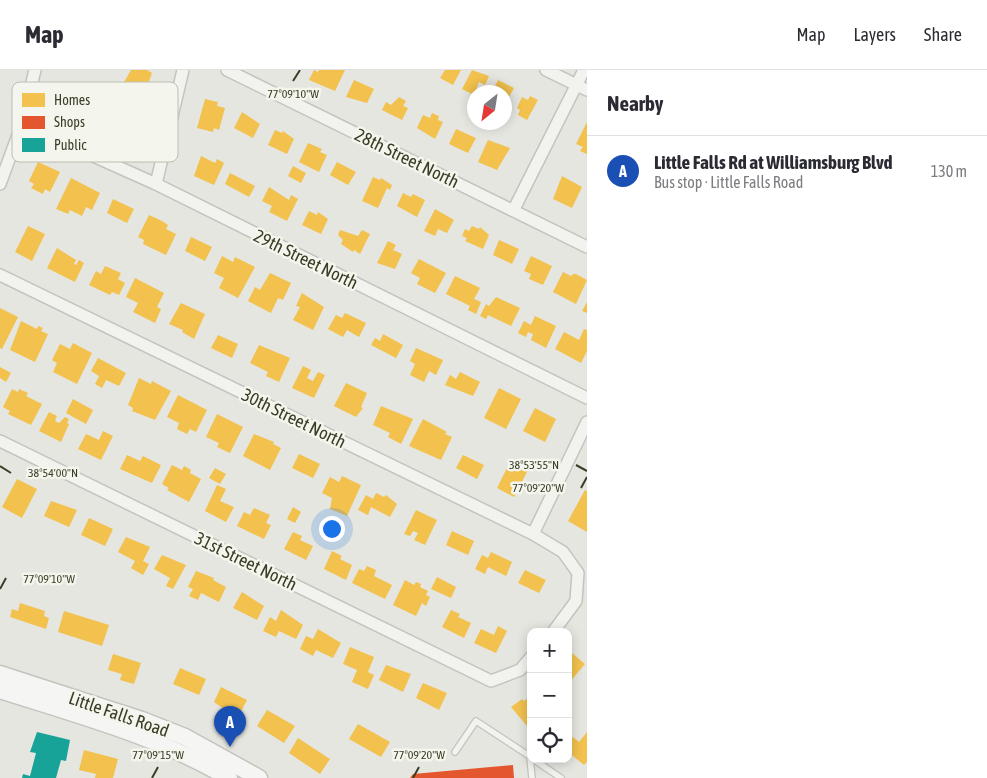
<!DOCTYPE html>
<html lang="en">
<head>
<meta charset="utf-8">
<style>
	body { margin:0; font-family:"Asap Condensed",sans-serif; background:#f2f2f3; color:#2b2b33 }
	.controls { position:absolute; right:15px; bottom:15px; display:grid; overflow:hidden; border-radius:10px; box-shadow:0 2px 12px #0003 }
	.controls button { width:45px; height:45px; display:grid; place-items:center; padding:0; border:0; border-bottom:1px solid #e1e1e2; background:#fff; color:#2b2b33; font:25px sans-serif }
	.compass { position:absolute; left:467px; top:15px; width:45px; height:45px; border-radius:50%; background:#fff; box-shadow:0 2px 12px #0003; rotate:210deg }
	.you { position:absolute; left:331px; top:458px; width:18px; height:18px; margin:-12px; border:4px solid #fff; border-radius:50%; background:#1a73e8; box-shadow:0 0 0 8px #1a73e833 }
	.badge { display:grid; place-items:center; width:32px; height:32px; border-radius:50%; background:#1a73e8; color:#fff; font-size:16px; font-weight:700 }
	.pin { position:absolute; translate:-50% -41px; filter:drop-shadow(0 1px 2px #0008) }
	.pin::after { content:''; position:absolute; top:26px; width:18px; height:15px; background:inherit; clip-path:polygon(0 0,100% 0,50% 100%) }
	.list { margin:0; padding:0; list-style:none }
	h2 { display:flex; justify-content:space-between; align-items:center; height:65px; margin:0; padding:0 20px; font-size:21px }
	h2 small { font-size:16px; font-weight:400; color:#7c7c81 }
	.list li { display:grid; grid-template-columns:32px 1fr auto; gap:15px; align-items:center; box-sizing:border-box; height:70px; padding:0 20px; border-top:1px solid #e1e1e2 }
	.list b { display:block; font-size:19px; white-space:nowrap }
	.list p { margin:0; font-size:16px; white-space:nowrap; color:#7c7c81 }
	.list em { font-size:16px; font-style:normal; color:#7c7c81 }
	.icon { flex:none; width:28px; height:28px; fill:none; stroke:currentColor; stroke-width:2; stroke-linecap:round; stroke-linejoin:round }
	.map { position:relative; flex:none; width:587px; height:708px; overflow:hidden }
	header { display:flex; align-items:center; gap:30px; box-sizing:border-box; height:70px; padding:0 25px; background:#fff; border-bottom:1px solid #e1e1e2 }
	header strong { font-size:24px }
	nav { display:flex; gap:28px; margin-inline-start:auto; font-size:18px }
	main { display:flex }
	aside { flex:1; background:#fff }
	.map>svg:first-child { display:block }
	.homes { fill:#f2c14e }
	.shops { fill:#e4572e }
	.public { fill:#17a398 }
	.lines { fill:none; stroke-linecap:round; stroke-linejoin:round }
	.lane-casing { stroke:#c3c4be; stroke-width:8 }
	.street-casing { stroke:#c3c4be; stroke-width:14 }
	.secondary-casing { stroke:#c3c4be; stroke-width:19 }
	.lane { stroke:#f2f2ef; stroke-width:5.5 }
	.street { stroke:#f2f2ef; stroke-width:11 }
	.secondary { stroke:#f5f6f4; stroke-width:16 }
	.ticks { fill:none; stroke:#393e27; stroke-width:2 }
	.labels { text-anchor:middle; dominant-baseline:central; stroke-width:5; stroke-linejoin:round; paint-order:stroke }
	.street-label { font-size:18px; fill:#393e27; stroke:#f4f5ed }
	.key { fill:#f4f5ed; stroke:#bcbeb2; stroke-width:1 }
	.key-label { font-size:14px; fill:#393e27 }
	.ticks-label { font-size:12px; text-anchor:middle; fill:#393e27; stroke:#f4f5ed; stroke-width:5; stroke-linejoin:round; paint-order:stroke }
</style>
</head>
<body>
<header>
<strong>Map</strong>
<nav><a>Map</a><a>Layers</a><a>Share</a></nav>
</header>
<main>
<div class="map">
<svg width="587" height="708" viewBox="0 0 587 708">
	<rect width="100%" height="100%" fill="#e5e6e0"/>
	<g class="homes">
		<path d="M131,0H147L152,3L146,20L132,13L130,18L123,14Z"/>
		<path d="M314,0L318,2L319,0H345L335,21L309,10Z"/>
		<path d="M445,0H461L453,15L440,8Z"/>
		<path d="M472,0L489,6L485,15L479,12L474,25L462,19Z"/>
		<path d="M354,10L374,19L367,33L346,27Z"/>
		<path d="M498,10L514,18L509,27L504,22H492Z"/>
		<path d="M530,26L538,30L527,50L518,45L520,40L517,38L522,27L528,30Z"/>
		<path d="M399,27L406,31L403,36L408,38L402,50L382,40L386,32L391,35Z"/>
		<path d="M205,29L218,32L217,36L225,38L219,60L214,58L213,62L197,58Z"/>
		<path d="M242,42L260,54L253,68L234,58Z"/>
		<path d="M432,43L439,46L438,50L443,52L435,69L417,58L423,45L430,48Z"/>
		<path d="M587,52V84L580,81L583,77L576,74Z"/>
		<path d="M456,59L476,68L468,83L449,74Z"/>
		<path d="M275,60L282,63L283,61L294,69L287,84L268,75Z"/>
		<path d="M488,70L510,78L497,100L478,92Z"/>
		<path d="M308,73L322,79L320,82L327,85L319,102L299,92Z"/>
		<path d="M201,86L215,93L217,89L224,93L214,115L194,106Z"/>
		<path d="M38,92L60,102L50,122L45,119L43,124L31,118L34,114L29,111Z"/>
		<path d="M337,92L356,102L348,115L330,105Z"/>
		<path d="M293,96L306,103L301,113L288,106Z"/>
		<path d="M230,103L255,116L249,127L225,114Z"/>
		<path d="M562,106L582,117L572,138L553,129Z"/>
		<path d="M373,107L380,110L381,108L392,115L390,120L387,118L378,138L362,131Z"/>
		<path d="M71,108L100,123L92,140L86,137L82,146L70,140L68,144L56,139Z"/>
		<path d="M269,117L289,130L291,125L298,129L287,151L269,142L272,136L262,131Z"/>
		<path d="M403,123L411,127L413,124L425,130L417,147L397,136Z"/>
		<path d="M113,129L134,139L127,153L107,143Z"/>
		<path d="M435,139L454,150L447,163L438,159L435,166L424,161Z"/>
		<path d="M309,141L317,145L318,142L328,149L321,164L302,155Z"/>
		<path d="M149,145L162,151L168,155L166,159L176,164L166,185L143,174L144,170L138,167Z"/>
		<path d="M28,156L45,164L32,191L15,182Z"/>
		<path d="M472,156L479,159L480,157L489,165L483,179L465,171L467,168L462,166L465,159L469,161Z"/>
		<path d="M340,160L358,166L362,160L370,164L360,184L354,180L353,182L341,174L343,170L338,165Z"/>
		<path d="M191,167L212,177L205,191L185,181Z"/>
		<path d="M499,170L519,179L512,194L493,185Z"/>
		<path d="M388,171L396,175L393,180L402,184L395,199L377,193Z"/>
		<path d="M57,178L76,190L74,194L76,195L79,190L84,193L75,212L47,198Z"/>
		<path d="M222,186L233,192L235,187L255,197L238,228L219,218L224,208L214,203Z"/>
		<path d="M531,186L552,196L543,215L529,209L531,204L524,201Z"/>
		<path d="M419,189L446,203L435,223L417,214L420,208L411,203Z"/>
		<path d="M105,196L121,203L118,209L125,213L119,225L112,222L110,225L89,215L96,201L101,204Z"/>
		<path d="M563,202L571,206L573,204H576L587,210L576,234L553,222Z"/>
		<path d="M270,203L291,213L283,230L278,228L271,243L248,231L255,217L260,220Z"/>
		<path d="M455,206L480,218L474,229L481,232L476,244L468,240L470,236L446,224Z"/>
		<path d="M135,208L164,223L157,237L161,239L155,253L133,242L138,233L126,227Z"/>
		<path d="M302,223L324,237L313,260L293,250L300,237L296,236Z"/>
		<path d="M496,227L520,238L511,256L488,245L486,249L480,246L486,234L489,236Z"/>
		<path d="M587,232V243L582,241Z"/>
		<path d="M181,233L205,244L194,269L182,262L183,260L169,254Z"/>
		<path d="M0,238L18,247L2,279L0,278Z"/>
		<path d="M345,243L366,253L359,267L347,260L343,267L328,259L336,245L342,248Z"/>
		<path d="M535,246L556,256L546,278L531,270L533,264L528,262L526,267L518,263L524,251L531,255Z"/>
		<path d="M21,251L37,259L38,256L43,258L41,261L48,264L35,292L10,280Z"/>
		<path d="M584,259L587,260V281L581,293L555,279L564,262L579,270Z"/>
		<path d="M383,264L403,275L396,288L371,275L375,268L380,271Z"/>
		<path d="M218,265L238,274L232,288L211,278Z"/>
		<path d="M73,273L92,283L77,314L53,302L57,293L52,290L60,274L70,279Z"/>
		<path d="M259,275L290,288L279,312L266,306L268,302L250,293Z"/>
		<path d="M416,278L443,290L436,305L429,301L424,312L410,305L415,294L410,291Z"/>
		<path d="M98,288L126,303L119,316L106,310L102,318L95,314L99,306L91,301Z"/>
		<path d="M303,296L311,300L307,308L313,311L318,302L325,305L314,328L292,318Z"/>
		<path d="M0,297L11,303L6,312L0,308Z"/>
		<path d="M460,302L480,312L473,326L445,315L450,305L456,309Z"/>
		<path d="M139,308L151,314L152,311L171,321L155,350L132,341L133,338L128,335Z"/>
		<path d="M346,313L367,323L361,337L363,338L356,347L334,336Z"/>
		<path d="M499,318L521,329L506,359L484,348Z"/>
		<path d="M12,319L18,322L19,319L28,323L26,326L42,334L31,355L8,344L10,341L3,337Z"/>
		<path d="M178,325L207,340L196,362L190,359L187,364L177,359L179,353L167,347Z"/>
		<path d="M73,329L93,340L86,354L66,343Z"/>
		<path d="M381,336L413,349L401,374L388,367L390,363L373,355Z"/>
		<path d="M535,338L556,349L545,372L523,361Z"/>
		<path d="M49,342L57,346L55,351L59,353L65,347L69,349L67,353L69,354L61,372L39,361Z"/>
		<path d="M217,344L243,357L230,383L217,377L219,373L206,367Z"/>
		<path d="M423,349L447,362L445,364L452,367L441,390L409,376Z"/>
		<path d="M103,361L113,366L101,390L78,379L86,364L99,370Z"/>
		<path d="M254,364L274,372L273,374L281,378L270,400L243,386Z"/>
		<path d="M299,384L320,394L313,408L292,398Z"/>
		<path d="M127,385L140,391L143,386L161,395L152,413L120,399Z"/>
		<path d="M463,385L484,395L477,409L456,398Z"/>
		<path d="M510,392L528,400L514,427L497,418Z"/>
		<path d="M172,395L182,400L184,396L191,400L190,403L201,409L189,432L167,420L169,418L162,414Z"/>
		<path d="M215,398L226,404L220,414L209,408Z"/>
		<path d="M342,406L361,415L347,446L330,439L332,428L322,423L330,407L339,412Z"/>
		<path d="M17,409L37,419L22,448L2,437Z"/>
		<path d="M217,415L226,419L220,431L234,437L226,452L205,441Z"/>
		<path d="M585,420L587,421V462L568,451Z"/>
		<path d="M376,423L384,427L386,425L397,434L390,447L371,437L368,445L358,440L366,425L373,429Z"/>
		<path d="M51,431L77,440L69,457L44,446Z"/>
		<path d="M293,437L301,442L295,453L287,449Z"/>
		<path d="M254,438L270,445L266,453L271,455L264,469L237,456L244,442L250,445Z"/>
		<path d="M416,440L437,450L425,475L414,470L418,463L413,461L410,466L404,464Z"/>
		<path d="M89,448L113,459L105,476L81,465Z"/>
		<path d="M452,461L474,471L468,485L446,475Z"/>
		<path d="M293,462L302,466L300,470L313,476L306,490L284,479Z"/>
		<path d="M126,467L150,477L143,491L149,494L143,505L131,498L135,491L118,482Z"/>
		<path d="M332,481L342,486L340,489L352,495L346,510L324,499Z"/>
		<path d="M491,482L512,492L506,506L488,497L485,504L475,499L482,485L488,488Z"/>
		<path d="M162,485L186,495L173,519L166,516L170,508L154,499Z"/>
		<path d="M367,496L376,500L374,506L392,515L385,529L352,513L359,499L364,501Z"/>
		<path d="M525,500L546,510L539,523L518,513Z"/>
		<path d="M196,501L214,508L213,510L226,517L219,532L201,523L198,530L189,526L193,519L188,517Z"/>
		<path d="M437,507L456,517L451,528L431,519Z"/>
		<path d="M405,510L414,515L416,512L421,514L420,517L428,521L426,525L430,527L426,536L422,533L416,546L393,535Z"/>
		<path d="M242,522L264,536L257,550L233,538Z"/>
		<path d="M20,533L45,541L44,546L49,548L46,559L10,547L12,539L18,541Z"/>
		<path d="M281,540L303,555L296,569L279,561L276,567L263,561L270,547L276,551Z"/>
		<path d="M451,540L460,544L458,547L471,553L464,568L442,557Z"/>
		<path d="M64,541L109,555L102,576L58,562Z"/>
		<path d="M498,556L507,561L496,583L474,573L481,559L494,565Z"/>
		<path d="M318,559L341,573L333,588L316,580L313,586L300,579L306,566L313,569Z"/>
		<path d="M350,577L374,587L368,602L374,605L368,619L352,612L357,600L343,594Z"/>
		<path d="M572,583L585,594L568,614V587Z"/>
		<path d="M113,584L141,593L134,614L120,610L122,604L108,600Z"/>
		<path d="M386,595L411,604L403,622L379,610Z"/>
		<path d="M180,598L206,609L199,625L173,614Z"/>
		<path d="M423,613L447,623L439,640L416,628Z"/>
		<path d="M221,617L247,630L239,645L229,640L228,642L214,632Z"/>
		<path d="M531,626V653L527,656L511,637L522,629L524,631Z"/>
		<path d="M267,640L295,656L284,673L257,656Z"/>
		<path d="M358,654L390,672L381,687L349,669Z"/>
		<path d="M587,662V692L584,695L568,682V672L573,667L579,672Z"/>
		<path d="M298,668L330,689L320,704L289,683Z"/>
		<path d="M84,680L118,689L113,708H95L96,704L79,700Z"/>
	</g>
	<path class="shops" d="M513,695L514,708H410L413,704Z"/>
	<path class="public" d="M37,662L70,670L66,691L61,690L56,708H22L23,704L30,706L36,683L30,682Z"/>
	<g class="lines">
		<g class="lane-casing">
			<g id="lane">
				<path d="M455,682L476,651L531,687"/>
				<path d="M530,687L532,708"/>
				<path d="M533,689L561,708"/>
			</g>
		</g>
		<g class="street-casing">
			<g id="street">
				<path d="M227,0L587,177"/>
				<path d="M546,0L587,20"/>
				<path d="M22,54L156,114L587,328"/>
				<path d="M0,114L22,54L35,0"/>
				<path d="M156,114L183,0"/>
				<path d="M514,139L584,0"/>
				<path d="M0,205L533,464L563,482L578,503L576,531L553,562"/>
				<path d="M0,371L491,611L520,600L531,587"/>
				<path d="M533,464L587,352"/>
			</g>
		</g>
		<g class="secondary-casing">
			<g id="secondary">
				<path d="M0,604L142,650L185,667L259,708"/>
				<path d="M0,620C78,645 158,666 229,708"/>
			</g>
		</g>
		<use href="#lane" class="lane"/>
		<use href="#street" class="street"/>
		<use href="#secondary" class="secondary"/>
	</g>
	<path class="ticks" d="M293,11L300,0M576,395L587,401M0,396L11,403M581,418L587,407M0,519L6,508M152,708L158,697M413,708L419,697"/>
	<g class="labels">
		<g class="street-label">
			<text transform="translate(407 88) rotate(26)">28th Street North</text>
			<text transform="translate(306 189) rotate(26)">29th Street North</text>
			<text transform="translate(294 348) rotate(26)">30th Street North</text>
			<text transform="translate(246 491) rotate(26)">31st Street North</text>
			<text transform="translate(119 644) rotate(19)">Little Falls Road</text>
		</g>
	</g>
	<rect x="12" y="12" width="166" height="80" rx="8" class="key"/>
	<rect x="22" y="23" width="23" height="14" fill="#f2c14e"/>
	<rect x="22" y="46" width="23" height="13" fill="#e4572e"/>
	<rect x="22" y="68" width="23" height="14" fill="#17a398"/>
	<g class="key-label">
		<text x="54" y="35">Homes</text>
		<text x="54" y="57">Shops</text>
		<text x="54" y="80">Public</text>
	</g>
	<g class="ticks-label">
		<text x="293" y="28">77°09'10"W</text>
		<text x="534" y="399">38°53'55"N</text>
		<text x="53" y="407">38°54'00"N</text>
		<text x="538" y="422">77°09'20"W</text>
		<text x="49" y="513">77°09'10"W</text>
		<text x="158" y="689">77°09'15"W</text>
		<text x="419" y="689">77°09'20"W</text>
	</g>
</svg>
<div class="controls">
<button>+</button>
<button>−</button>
<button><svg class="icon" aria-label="locate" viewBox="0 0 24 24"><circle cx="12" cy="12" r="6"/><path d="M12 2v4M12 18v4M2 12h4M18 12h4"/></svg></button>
</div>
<svg class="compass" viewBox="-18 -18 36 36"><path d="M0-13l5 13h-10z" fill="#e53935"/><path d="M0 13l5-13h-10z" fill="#7c7c81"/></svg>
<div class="you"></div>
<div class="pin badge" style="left:230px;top:677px;background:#1a4fb4">A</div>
</div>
<aside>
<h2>Nearby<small></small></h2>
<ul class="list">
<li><span class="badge" style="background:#1a4fb4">A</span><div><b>Little Falls Rd at Williamsburg Blvd</b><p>Bus stop · Little Falls Road</p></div><em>130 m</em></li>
</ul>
</aside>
</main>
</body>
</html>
